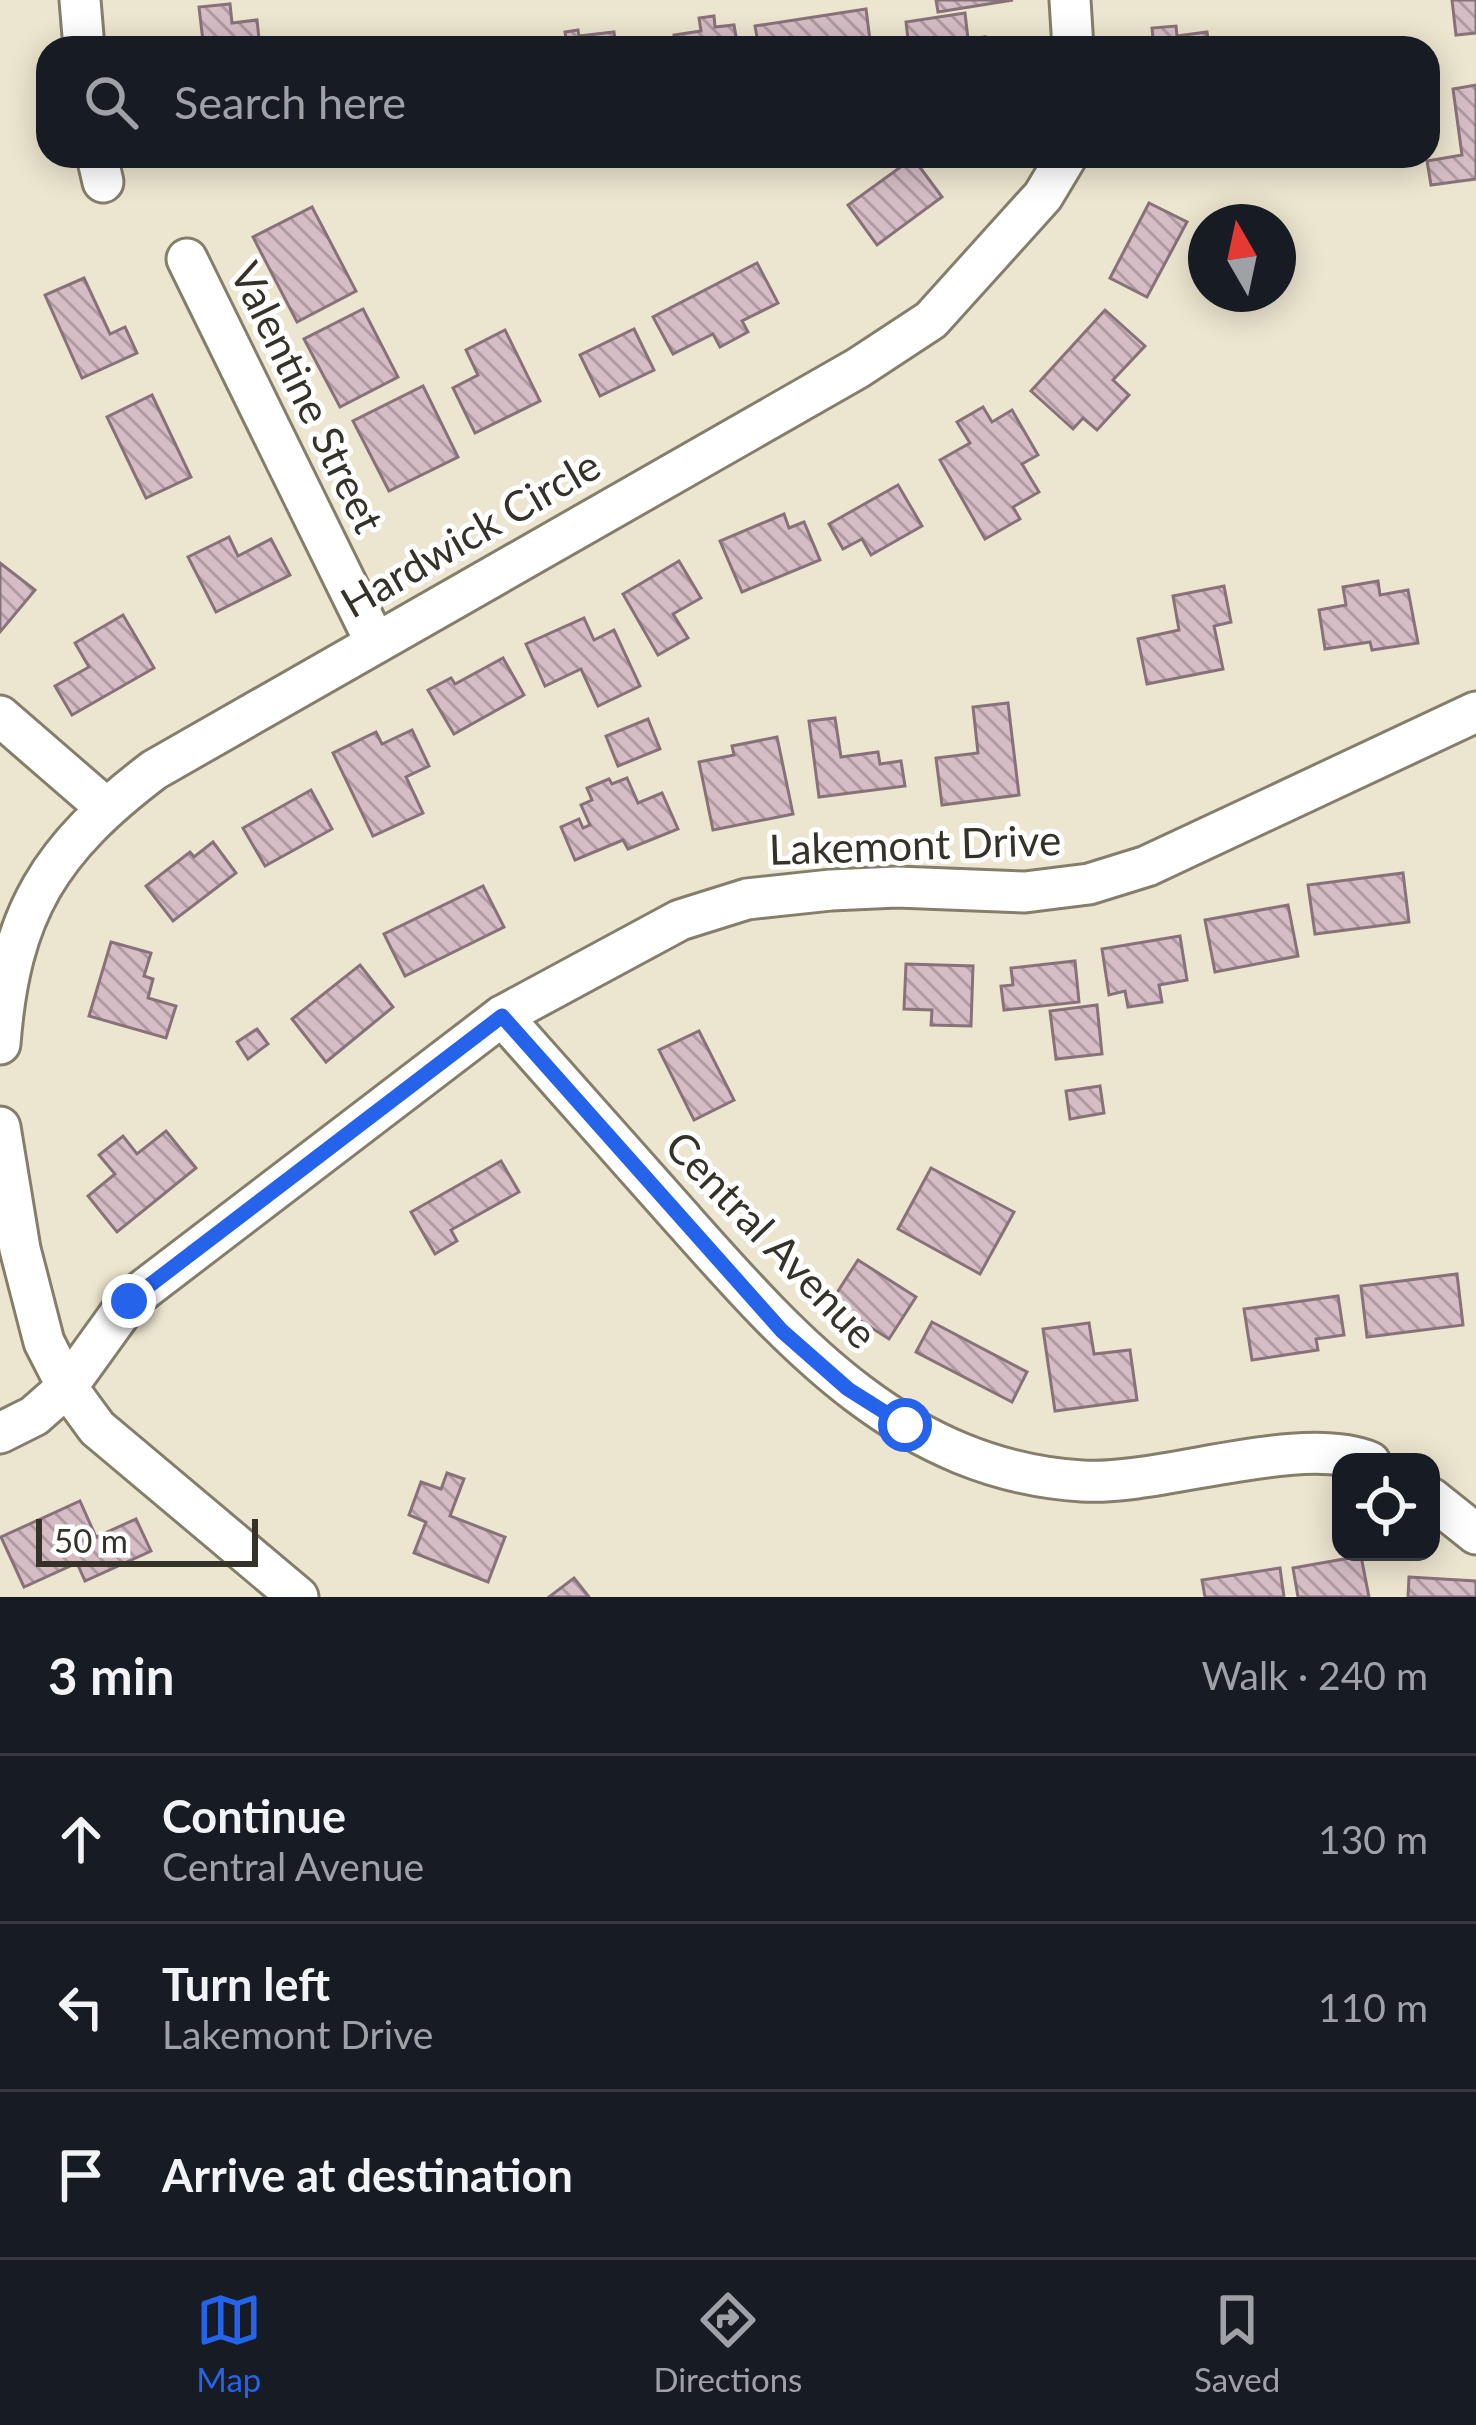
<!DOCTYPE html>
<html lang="en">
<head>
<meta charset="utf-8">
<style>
	body { margin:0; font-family:Lato,sans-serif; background:#242831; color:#f1f3f6 }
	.controls { position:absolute; right:36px; bottom:36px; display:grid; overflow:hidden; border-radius:24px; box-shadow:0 6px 30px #0003 }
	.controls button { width:108px; height:108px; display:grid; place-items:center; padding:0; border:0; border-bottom:3px solid #363941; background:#171b24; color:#f1f3f6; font:60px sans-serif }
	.compass { position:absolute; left:1188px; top:204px; width:108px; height:108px; border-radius:50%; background:#171b24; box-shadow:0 6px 30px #0003; rotate:351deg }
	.scale { position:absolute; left:36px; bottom:30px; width:222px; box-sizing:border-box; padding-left:12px; border:6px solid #343229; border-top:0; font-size:33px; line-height:42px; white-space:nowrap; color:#343229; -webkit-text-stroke:9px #fff; paint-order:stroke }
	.stop { position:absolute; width:36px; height:36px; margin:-27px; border:9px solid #2563eb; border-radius:50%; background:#fff }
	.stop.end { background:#2563eb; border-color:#fff; box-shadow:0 3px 12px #0008 }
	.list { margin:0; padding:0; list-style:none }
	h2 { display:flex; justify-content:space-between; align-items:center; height:156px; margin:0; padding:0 48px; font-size:51px }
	h2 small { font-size:39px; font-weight:400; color:#9ea1a6 }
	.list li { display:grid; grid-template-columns:78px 1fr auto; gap:36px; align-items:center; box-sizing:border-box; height:168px; padding:0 48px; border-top:3px solid #363941 }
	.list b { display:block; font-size:45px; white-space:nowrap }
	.list p { margin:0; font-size:39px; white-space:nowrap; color:#9ea1a6 }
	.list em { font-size:39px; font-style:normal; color:#9ea1a6 }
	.icon { flex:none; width:66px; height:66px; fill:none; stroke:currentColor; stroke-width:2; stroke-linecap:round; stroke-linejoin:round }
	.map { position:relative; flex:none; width:1476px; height:1597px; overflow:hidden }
	.search { position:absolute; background:#171b24; box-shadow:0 6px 30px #0003; left:36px; right:36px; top:36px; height:132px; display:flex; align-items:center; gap:30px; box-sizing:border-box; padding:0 42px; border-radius:36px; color:#9ea1a6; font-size:45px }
	.sheet { height:660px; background:#171b24 }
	nav { display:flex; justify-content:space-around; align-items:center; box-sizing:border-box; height:168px; border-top:3px solid #363941; background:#171b24; font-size:33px; color:#9ea1a6 }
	nav a { display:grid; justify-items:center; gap:6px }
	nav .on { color:#2563eb }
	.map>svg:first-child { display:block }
	.building { fill:url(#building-back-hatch); stroke:#887279; stroke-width:3 }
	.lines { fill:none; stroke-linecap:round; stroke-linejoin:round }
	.minor-casing { stroke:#847e6a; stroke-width:45 }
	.minor { stroke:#fff; stroke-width:39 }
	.route { stroke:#2563eb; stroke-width:15 }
	.labels { text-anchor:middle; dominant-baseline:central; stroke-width:10; stroke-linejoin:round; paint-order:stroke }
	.street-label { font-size:42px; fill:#343229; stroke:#fff }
</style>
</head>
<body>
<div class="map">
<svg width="1476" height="1597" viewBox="0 0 1476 1597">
	<defs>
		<pattern id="building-back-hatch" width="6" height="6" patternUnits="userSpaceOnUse" patternTransform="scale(3)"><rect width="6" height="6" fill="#d6bdc5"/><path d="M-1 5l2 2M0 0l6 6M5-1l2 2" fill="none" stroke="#ae9aa0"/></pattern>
	</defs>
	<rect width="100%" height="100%" fill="#ece5cf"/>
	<g class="building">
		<path d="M936,0H1013L938,12Z"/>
		<path d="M1452,0H1476V33L1456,35Z"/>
		<path d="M230,4L232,23L257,20L260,48H184V43L203,41L199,7Z"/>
		<path d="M866,9L871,48H759L755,26Z"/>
		<path d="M965,13L968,39L985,37L986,48H909L906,22Z"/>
		<path d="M714,16L715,27L734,25L738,48H676L674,35L701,31L699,18Z"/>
		<path d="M1176,26L1177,36L1207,32L1209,48H1154L1152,28Z"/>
		<path d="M578,30L579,36L614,32L616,48H538L537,42L566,38L565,32Z"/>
		<path d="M1476,85V179L1431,185L1427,161L1462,155L1453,89Z"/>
		<path d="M913,158L942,197L877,245L848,205Z"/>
		<path d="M1149,203L1187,222L1147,297L1110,278Z"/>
		<path d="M312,207L356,291L297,322L253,237Z"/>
		<path d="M757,263L778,303L742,321L748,332L720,347L713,334L673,354L653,317Z"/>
		<path d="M84,278L110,334L125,327L137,353L82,378L45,295Z"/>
		<path d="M363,309L398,377L340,407L304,339Z"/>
		<path d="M1105,310L1145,346L1113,380L1129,395L1097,430L1083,418L1073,429L1031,391Z"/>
		<path d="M634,329L654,370L600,396L580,355Z"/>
		<path d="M505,330L540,401L475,433L453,388L478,375L466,350Z"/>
		<path d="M423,386L458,457L389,491L353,421Z"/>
		<path d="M152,395L191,477L146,498L107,417Z"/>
		<path d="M983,407L992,422L1012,410L1038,455L1022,464L1039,492L1013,507L1020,519L985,539L940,460L970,443L957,422Z"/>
		<path d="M898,485L922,526L871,555L862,539L843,549L829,524Z"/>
		<path d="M784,514L789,528L804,522L820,560L742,592L720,541Z"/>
		<path d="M229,537L238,556L271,539L290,575L216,612L188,557Z"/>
		<path d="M679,561L701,598L673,614L688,638L658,655L623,594Z"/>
		<path d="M0,563L35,590L0,632Z"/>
		<path d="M1378,581L1380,595L1408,590L1418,643L1372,650L1370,642L1325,649L1319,610L1346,605L1343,587Z"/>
		<path d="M1224,586L1231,622L1214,626L1223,669L1147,684L1138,639L1179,630L1173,596Z"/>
		<path d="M123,615L154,668L72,715L55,686L89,667L75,643Z"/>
		<path d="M584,618L594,640L614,630L640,686L598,706L581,669L545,686L526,644Z"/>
		<path d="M503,658L524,695L454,734L428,690L451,678L455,684Z"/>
		<path d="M1008,703L1019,795L942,805L936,758L978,753L973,707Z"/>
		<path d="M835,718L841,757L878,752L880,764L901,761L905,786L819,797L809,721Z"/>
		<path d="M648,719L660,749L618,766L606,736Z"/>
		<path d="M412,730L429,766L406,777L423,813L373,836L333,753L376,732L382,744Z"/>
		<path d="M777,737L793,814L713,830L699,762L734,755L732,746Z"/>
		<path d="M627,778L638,803L662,793L678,829L628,849L623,840L575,860L561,827L579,819L583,828L590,825L581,805L592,800L587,788L609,779L612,784Z"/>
		<path d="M311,790L332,829L265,866L243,828Z"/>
		<path d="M213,842L236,873L173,921L146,886L190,852L194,857Z"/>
		<path d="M1403,873L1409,922L1315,934L1308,885Z"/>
		<path d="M483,886L504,927L405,976L384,934Z"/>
		<path d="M1288,905L1298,956L1215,972L1205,920Z"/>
		<path d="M1180,936L1187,980L1159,985L1162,1002L1128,1007L1125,991L1109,995L1102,949Z"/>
		<path d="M111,942L151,953L144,976L153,979L148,998L176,1006L166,1038L89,1016Z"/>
		<path d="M1075,961L1079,1002L1004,1010L1001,986L1013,985L1011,968Z"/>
		<path d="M906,964L973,966L971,1026L931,1025L932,1010L904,1009Z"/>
		<path d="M360,965L393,1007L326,1062L292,1019Z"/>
		<path d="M1097,1005L1102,1054L1056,1059L1050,1011Z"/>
		<path d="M257,1029L268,1044L248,1059L237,1042Z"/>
		<path d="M699,1031L734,1100L694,1120L659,1050Z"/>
		<path d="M1100,1086L1104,1113L1070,1119L1066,1091Z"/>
		<path d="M166,1131L196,1168L117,1232L88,1196L115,1174L99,1155L123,1136L137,1154Z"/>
		<path d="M501,1161L519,1192L451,1230L457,1241L435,1254L411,1212Z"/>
		<path d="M931,1168L1014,1212L980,1274L898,1229Z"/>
		<path d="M858,1260L916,1297L889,1339L831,1302Z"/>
		<path d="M1457,1274L1463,1325L1367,1337L1361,1286Z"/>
		<path d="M1338,1296L1344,1335L1316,1339L1318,1350L1252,1360L1244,1309Z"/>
		<path d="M932,1322L1027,1372L1012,1402L916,1352Z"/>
		<path d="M1089,1323L1094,1354L1130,1350L1137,1400L1055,1411L1043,1329Z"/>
		<path d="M447,1473L464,1479L450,1516L505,1537L488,1582L414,1553L426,1522L409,1515L421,1482L441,1489Z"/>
		<path d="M80,1501L96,1537L136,1519L151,1551L85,1581L77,1563L24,1587L1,1537Z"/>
		<path d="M1361,1556L1369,1597H1298L1293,1568Z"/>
		<path d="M1280,1568L1284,1597H1205L1202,1580Z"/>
		<path d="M1409,1577L1476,1581V1597H1408Z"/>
		<path d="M574,1578L589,1597H549Z"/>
	</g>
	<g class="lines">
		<g class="minor-casing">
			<g id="minor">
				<path d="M80,0L84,48"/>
				<path d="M1070,0L1073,48"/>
				<path d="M97,156L103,182"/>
				<path d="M187,259L375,642"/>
				<path d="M0,716L105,807"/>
				<path d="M502,1016C560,1082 619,1147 677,1213C789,1339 901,1470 1082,1481C1161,1486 1299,1433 1370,1462"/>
				<path d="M0,1044C10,912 50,849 154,770L858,368L931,320L1043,196L1067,156"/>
				<path d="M0,1127L20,1249L44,1342L67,1387L97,1428L298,1597"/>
				<path d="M0,1433L34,1416L67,1387L129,1301L502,1016L680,920L747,899L831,890L897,887L1025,892L1089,884L1147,866L1476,712"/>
				<path d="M1431,1498L1476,1534"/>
			</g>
		</g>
		<use href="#minor" class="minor"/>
	</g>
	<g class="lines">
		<path class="route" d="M129,1301L502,1016L782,1331L848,1389L905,1425"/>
	</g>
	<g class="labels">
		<g class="street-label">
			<text transform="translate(308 397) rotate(64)">Valentine Street</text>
			<text transform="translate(470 533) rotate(-30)">Hardwick Circle</text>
			<text transform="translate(915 844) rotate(-2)">Lakemont Drive</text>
			<text transform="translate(772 1239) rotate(46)">Central Avenue</text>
		</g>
	</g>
</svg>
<div class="controls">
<button><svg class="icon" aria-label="locate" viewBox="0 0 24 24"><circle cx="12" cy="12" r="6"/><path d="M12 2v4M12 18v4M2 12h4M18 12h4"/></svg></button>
</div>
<svg class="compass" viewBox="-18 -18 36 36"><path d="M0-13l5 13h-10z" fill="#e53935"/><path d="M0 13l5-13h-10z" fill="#9ea1a6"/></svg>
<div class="scale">50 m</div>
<div class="stop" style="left:905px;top:1425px"></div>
<div class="stop end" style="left:129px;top:1301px"></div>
<div class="search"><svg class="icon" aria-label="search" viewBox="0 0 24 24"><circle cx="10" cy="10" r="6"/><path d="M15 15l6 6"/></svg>Search here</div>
</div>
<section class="sheet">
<h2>3 min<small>Walk · 240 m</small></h2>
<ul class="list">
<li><svg class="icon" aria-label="ahead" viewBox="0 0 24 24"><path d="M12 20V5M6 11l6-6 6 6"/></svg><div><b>Continue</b><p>Central Avenue</p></div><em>130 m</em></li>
<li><svg class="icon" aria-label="left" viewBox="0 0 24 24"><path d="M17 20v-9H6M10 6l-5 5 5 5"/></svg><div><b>Turn left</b><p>Lakemont Drive</p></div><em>110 m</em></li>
<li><svg class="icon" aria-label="arrive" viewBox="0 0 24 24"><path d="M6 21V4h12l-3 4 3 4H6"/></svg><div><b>Arrive at destination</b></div></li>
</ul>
</section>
<nav>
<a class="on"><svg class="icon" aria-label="map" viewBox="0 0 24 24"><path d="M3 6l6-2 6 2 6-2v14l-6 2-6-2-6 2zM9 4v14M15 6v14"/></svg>Map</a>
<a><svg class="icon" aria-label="directions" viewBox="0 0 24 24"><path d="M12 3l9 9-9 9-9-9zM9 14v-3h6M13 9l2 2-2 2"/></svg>Directions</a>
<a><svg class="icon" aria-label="saved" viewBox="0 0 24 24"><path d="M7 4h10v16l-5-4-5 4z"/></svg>Saved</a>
</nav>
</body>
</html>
